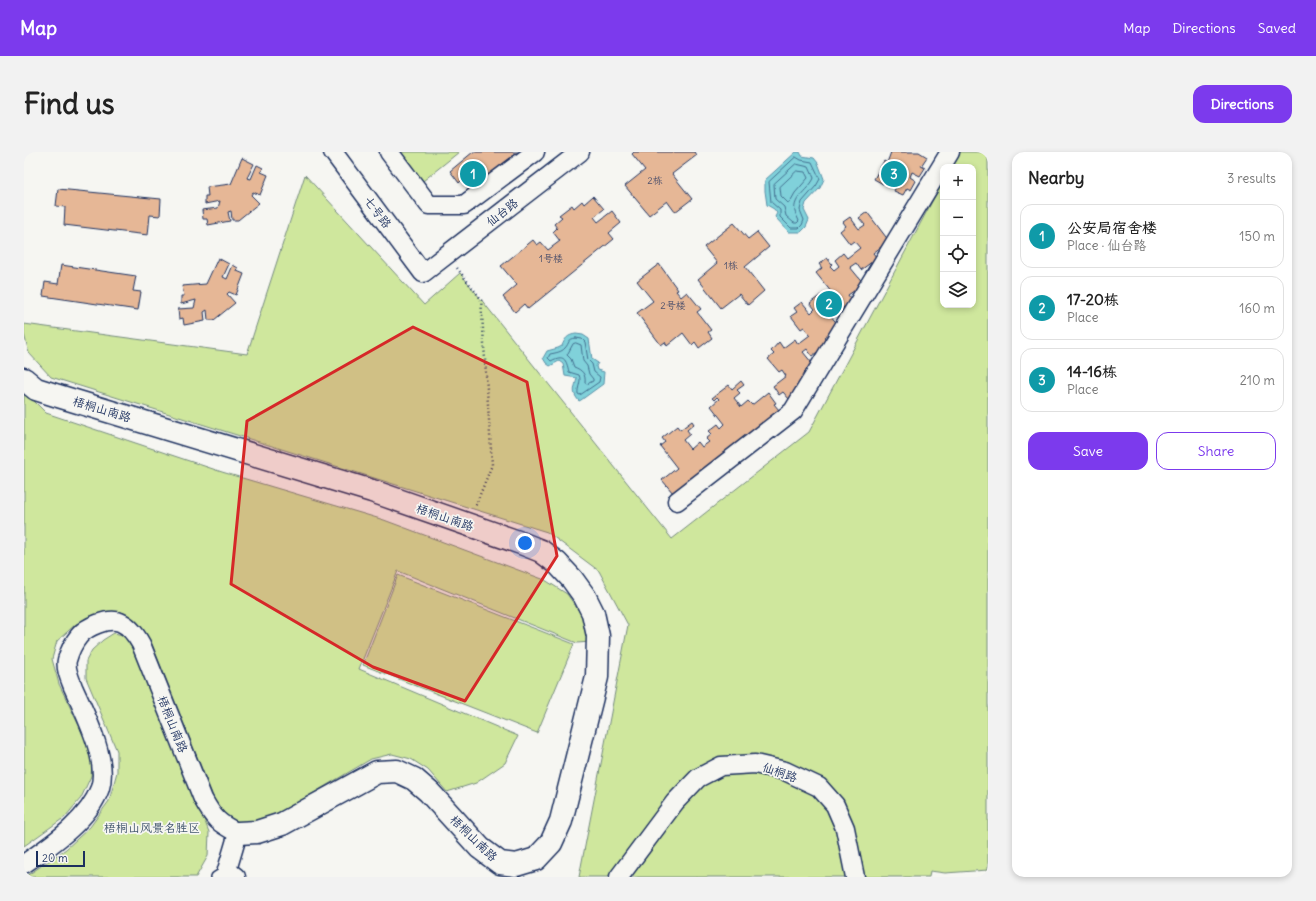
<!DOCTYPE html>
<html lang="en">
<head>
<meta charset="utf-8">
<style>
	body { margin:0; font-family:Delius,"LXGW WenKai TC",sans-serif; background:#f2f2f2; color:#222 }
	.controls { position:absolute; right:12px; top:12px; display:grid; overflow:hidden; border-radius:8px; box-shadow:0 2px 6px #0003 }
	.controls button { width:36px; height:36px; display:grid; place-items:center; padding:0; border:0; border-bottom:1px solid #e0e0e0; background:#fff; color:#222; font:20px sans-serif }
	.scale { position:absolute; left:12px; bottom:10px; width:49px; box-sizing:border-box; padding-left:4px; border:2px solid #1b2f5e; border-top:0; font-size:11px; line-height:14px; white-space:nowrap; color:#1b2f5e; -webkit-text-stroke:3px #f6f6f2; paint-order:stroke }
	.you { position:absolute; left:501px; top:391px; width:14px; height:14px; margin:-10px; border:3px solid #fff; border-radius:50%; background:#1a73e8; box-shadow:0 0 0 6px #1a73e833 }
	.badge { display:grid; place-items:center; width:26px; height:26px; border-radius:50%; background:#7c3aed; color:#fff; font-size:13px; font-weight:700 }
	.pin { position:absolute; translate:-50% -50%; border:2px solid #fff; box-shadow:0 1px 4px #0006 }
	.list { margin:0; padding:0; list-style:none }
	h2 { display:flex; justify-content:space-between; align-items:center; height:52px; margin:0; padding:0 16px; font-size:17px }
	h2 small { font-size:13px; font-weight:400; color:#767676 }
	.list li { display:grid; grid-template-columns:26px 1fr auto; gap:12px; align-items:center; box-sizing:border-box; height:64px; margin:0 8px 8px; padding:0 8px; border:1px solid #e0e0e0; border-radius:12px }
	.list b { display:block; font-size:15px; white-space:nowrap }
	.list p { margin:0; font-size:13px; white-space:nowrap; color:#767676 }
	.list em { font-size:13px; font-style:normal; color:#767676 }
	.actions { display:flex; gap:8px; padding:12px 16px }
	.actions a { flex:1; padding:9px 0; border:1px solid #7c3aed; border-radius:12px; text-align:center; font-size:14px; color:#7c3aed }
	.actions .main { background:#7c3aed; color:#fff }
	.icon { flex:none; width:22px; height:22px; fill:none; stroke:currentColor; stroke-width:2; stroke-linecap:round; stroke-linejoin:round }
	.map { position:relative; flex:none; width:964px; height:725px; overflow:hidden; border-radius:12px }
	header { display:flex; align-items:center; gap:24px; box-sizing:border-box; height:56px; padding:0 20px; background:#7c3aed; color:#fff }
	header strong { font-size:19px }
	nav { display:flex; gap:22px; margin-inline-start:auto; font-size:14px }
	.intro { display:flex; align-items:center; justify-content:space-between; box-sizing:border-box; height:96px; padding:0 24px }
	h1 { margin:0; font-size:28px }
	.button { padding:10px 18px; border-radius:12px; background:#7c3aed; color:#fff; font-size:14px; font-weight:700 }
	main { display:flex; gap:24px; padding:0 24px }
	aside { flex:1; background:#fff; border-radius:12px; box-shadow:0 2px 6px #0003 }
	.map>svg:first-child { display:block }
	.green { fill:#cfe79d; stroke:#758b7e }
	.water { fill:#80d1da; stroke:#5890a8 }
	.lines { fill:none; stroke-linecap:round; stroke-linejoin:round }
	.shore { stroke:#437090; stroke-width:1 }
	.building { fill:#e6b796; stroke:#1b2f5e }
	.lane-casing { stroke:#1b2f5e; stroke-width:12 }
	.street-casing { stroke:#1b2f5e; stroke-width:21 }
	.secondary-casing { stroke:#1b2f5e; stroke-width:25 }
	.path { stroke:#1b2f5e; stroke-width:2.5; stroke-dasharray:1 3; stroke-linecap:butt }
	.lane { stroke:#f6f6f2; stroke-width:9 }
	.street { stroke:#f6f6f2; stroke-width:18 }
	.secondary { stroke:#f6f6f2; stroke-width:22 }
	.marked { fill:#d62828; fill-opacity:0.2; stroke:#d62828; stroke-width:3; stroke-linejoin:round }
	.labels { text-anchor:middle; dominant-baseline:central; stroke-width:3.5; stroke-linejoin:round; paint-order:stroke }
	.number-label { font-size:10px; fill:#4e516c }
	.street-label { font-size:12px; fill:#1b2f5e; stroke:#f6f6f2 }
	.park-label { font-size:12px; fill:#3f546b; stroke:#f6f6f2 }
</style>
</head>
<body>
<header>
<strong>Map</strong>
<nav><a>Map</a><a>Directions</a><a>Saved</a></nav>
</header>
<div class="intro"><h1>Find us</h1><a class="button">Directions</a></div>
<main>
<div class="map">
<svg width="964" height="725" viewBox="0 0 964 725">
	<rect width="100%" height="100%" fill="#f6f6f2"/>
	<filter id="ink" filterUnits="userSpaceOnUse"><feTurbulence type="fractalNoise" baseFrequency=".025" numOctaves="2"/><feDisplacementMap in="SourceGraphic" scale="8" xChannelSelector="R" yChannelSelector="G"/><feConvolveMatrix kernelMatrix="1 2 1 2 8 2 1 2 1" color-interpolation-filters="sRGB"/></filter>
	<g filter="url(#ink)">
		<g class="green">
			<path d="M376,0H435L399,29Z"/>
			<path d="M934,0H964V718L921,721L906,719L905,725H555L604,473L575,419L523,380L27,225L5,201L0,182V172L223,202L281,23L400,153L436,121L648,387L785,280L919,29V153H949V15H926Z"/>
			<path d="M0,237L1,240L22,261L198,320L360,368L521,428L543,442L557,462L567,490L553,491L374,419L335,517L494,584L481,611L452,631L423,640L404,618L387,607L368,602L347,607L254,662L230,673L207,669L192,652L128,492L115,475L77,462L52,472L33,489L28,507L35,532L69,603L67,624L57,646L41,665L0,694Z"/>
			<path d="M374,423L550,492L513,581L339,513Z"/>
			<path d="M90,481L103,484L116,504L185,680L184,704L172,725H1L42,697L66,675L85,649L93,620V599L62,526V509L68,498L79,488Z"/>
		</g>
		<g class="water">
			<path d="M772,0H776L778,4L790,6L794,11L800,27L796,36L782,51L780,58L785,68L782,75L777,80H765L751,65L753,61L750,57L743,53L741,39V28Z"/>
			<path d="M552,182L559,183L565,187L568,207L574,211L572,214L573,218L580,220L579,232L557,248L555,249C547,240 551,236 553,226L541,224L539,212L535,209L526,214L522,211L519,206L523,199L534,196L538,194C541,186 544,183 552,182Z"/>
		</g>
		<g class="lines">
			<g class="shore">
				<path d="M772,5L777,8L788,10L796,27L792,34L778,50L776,58L780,68L778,73L775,76H767L756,65V58L747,50L745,30Z"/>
				<path d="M772,12L785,15L790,26C786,37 768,45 771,60C772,63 774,66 775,69L773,71H770L762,64L760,55L751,47L750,32Z"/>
				<path d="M773,19L781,20L784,26L771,41L766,50L764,51L757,44L756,35Z"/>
				<path d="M552,186L558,187L561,190L564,208L568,212L570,220L576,225L575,230L556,243L554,242C553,236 558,229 555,223L545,220C542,207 540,202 527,209L524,206L526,202C531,201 538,200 541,196C546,191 543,187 552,186Z"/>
				<path d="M552,191L557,193L559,209L563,214L565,222L569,227V229L563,232L561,231C562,222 558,218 550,215L547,207L543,203L549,192Z"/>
			</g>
		</g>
		<g class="building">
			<path d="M449,0H499L494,4L491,1L489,3L491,6L463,28L460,25L456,29L458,31L448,40L438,28L435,31L426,19Z"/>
			<path d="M610,0H671L673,3L648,22L668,47L651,60L643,49L625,63L601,34L621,18L608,2Z"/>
			<path d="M867,0H895L903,5L897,14L901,16L896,24L888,20L886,25L892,29L887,38L883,36L879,43L870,39L872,35L861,29L859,32L850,27L860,9L863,11Z"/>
			<path d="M218,6L230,12L223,26L227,27L233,13L239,16L237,20L244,23L236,43L229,40L227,43L235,51L214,68H208L207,59L204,60L206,69L184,73L183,67H179L178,58L194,56L196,49L181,52V44H184L183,35L207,32Z"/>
			<path d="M34,37L137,47L136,64L126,63L124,83L40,73L41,55L32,54Z"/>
			<path d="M569,44L580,57L570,65L574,70L588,59L597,71L585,81L590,87L504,157L500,152L491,160L479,145L493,133L477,114L509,88L513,93L517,90L524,98L536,89L529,80L533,76L530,72L538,65L535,63L548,53L550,56L558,49L560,52Z"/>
			<path d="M843,60L865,89L849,101L853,106L837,118L832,111L826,115L840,132L824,143L828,149L812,161L807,154L802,158L815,174L800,185L805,191L788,204L783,197L779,200L792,216L777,228L782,234L765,247L759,240L755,243L749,234L762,224L758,218L755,220L744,207L750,202L747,199L755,190L759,196L771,187L774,192L786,183L780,175L777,177L767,164L773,160L770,156L778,150L787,161L791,157L786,151L797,143L799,147L808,141L792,121L798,116L795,112L803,106L808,112L806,114L810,118L815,114L811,108L819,101L823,106L836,96L830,89L826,92L816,79L822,74L819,70L826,65L835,77L841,73L835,66Z"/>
			<path d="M710,71L724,87L733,80L745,95L721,115L740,139L724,153L715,142L697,156L674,127L693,111L680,95Z"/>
			<path d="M194,106L205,112L199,125L203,127L209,113L214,116L213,119L220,122L212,143L205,140L203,142L211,151L190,168H184L183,158L180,160L181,169L160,173L159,166L155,167L154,157L170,156L172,148L157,152V144H160L158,134L182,132Z"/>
			<path d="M635,112L654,138L652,139L657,145L663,140L677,157L673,160L687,178L684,180L688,186L675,196L671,190L668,193L659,181L643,194L641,190L637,193L613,161L629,149L613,129Z"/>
			<path d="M37,113L112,124L109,139L117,140L114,158L19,144L21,130L34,132Z"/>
			<path d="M717,229L720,233L713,238L716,241L710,246L717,255L724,249L728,253L744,240L752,251L750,252L755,258L747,264L749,266L649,341L638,328L653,316L636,294L641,290L638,286L653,274L656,278L668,269L670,272L663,278L666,282L659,288L666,297L674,290L678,295L685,290L682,287L688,282L685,279L694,272L697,276L701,272L687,254L695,247L693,245L690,248L688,246L705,233L708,237Z"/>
		</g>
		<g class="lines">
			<g class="lane-casing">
				<path id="lane" d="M192,725L203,718"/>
			</g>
			<g class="street-casing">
				<g id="street">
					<path d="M309,0L399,121L556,0"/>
					<path d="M365,0L405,53H440L511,0"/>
					<path d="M653,349L769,259L926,0"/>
					<path d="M0,712C27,693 65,668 76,636C85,608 60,560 49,535C46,527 41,516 43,508C45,501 50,490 55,484C63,474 84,466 96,470C106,474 112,483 117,492L179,647C190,667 194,671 214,681L203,718L212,725"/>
					<path d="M595,725L651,650L674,626L697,614L731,612L761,619L795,635L811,653L821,676L831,725"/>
				</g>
			</g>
			<g class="secondary-casing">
				<path id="secondary" d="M0,227L12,237L31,243L348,339L497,391L517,399L533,411L548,427L561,445L569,461L574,484L573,525L537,669L527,691L512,707L492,713L476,711L456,696L405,640L390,627L373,619L353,620L258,672L233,680L214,681"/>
			</g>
			<path class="path" d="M433,116L457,147L468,313L451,355"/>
			<use href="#lane" class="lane"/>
			<use href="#street" class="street"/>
			<use href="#secondary" class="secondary"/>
		</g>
	</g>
	<path class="marked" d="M389,175L503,230L533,404L441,549L349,515L207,432L223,269Z"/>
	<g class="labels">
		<g class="number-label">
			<text x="631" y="28">2栋</text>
			<text x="527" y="106">1号楼</text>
			<text x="707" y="113">1栋</text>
			<text x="649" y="153">2号楼</text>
		</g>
		<g class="street-label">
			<text transform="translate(354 60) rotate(53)">七号路</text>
			<text transform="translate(478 60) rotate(-38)">仙台路</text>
			<text transform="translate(78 257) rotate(17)">梧桐山南路</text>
			<text transform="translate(421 365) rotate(19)">梧桐山南路</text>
			<text transform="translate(149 572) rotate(68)">梧桐山南路</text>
			<text transform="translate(756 620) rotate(19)">仙桐路</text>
			<text transform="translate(450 686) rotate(44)">梧桐山南路</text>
		</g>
		<g class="park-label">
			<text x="128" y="675">梧桐山风景名胜区</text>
		</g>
	</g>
</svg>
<div class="controls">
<button>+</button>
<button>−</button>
<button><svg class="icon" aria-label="locate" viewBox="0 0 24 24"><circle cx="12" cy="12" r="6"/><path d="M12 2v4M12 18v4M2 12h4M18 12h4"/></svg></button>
<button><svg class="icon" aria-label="layers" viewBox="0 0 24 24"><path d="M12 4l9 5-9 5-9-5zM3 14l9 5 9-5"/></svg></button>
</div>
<div class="scale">20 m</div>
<div class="you"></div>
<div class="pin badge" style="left:449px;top:22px;background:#0f9aa8">1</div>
<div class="pin badge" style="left:805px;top:152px;background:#0f9aa8">2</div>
<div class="pin badge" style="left:870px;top:22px;background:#0f9aa8">3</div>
</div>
<aside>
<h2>Nearby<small>3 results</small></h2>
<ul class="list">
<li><span class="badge" style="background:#0f9aa8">1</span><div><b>公安局宿舍楼</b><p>Place · 仙台路</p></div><em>150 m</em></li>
<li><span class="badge" style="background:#0f9aa8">2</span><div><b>17-20栋</b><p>Place</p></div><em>160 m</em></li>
<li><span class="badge" style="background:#0f9aa8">3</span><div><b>14-16栋</b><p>Place</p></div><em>210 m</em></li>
</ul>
<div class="actions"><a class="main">Save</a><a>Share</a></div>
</aside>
</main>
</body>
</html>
